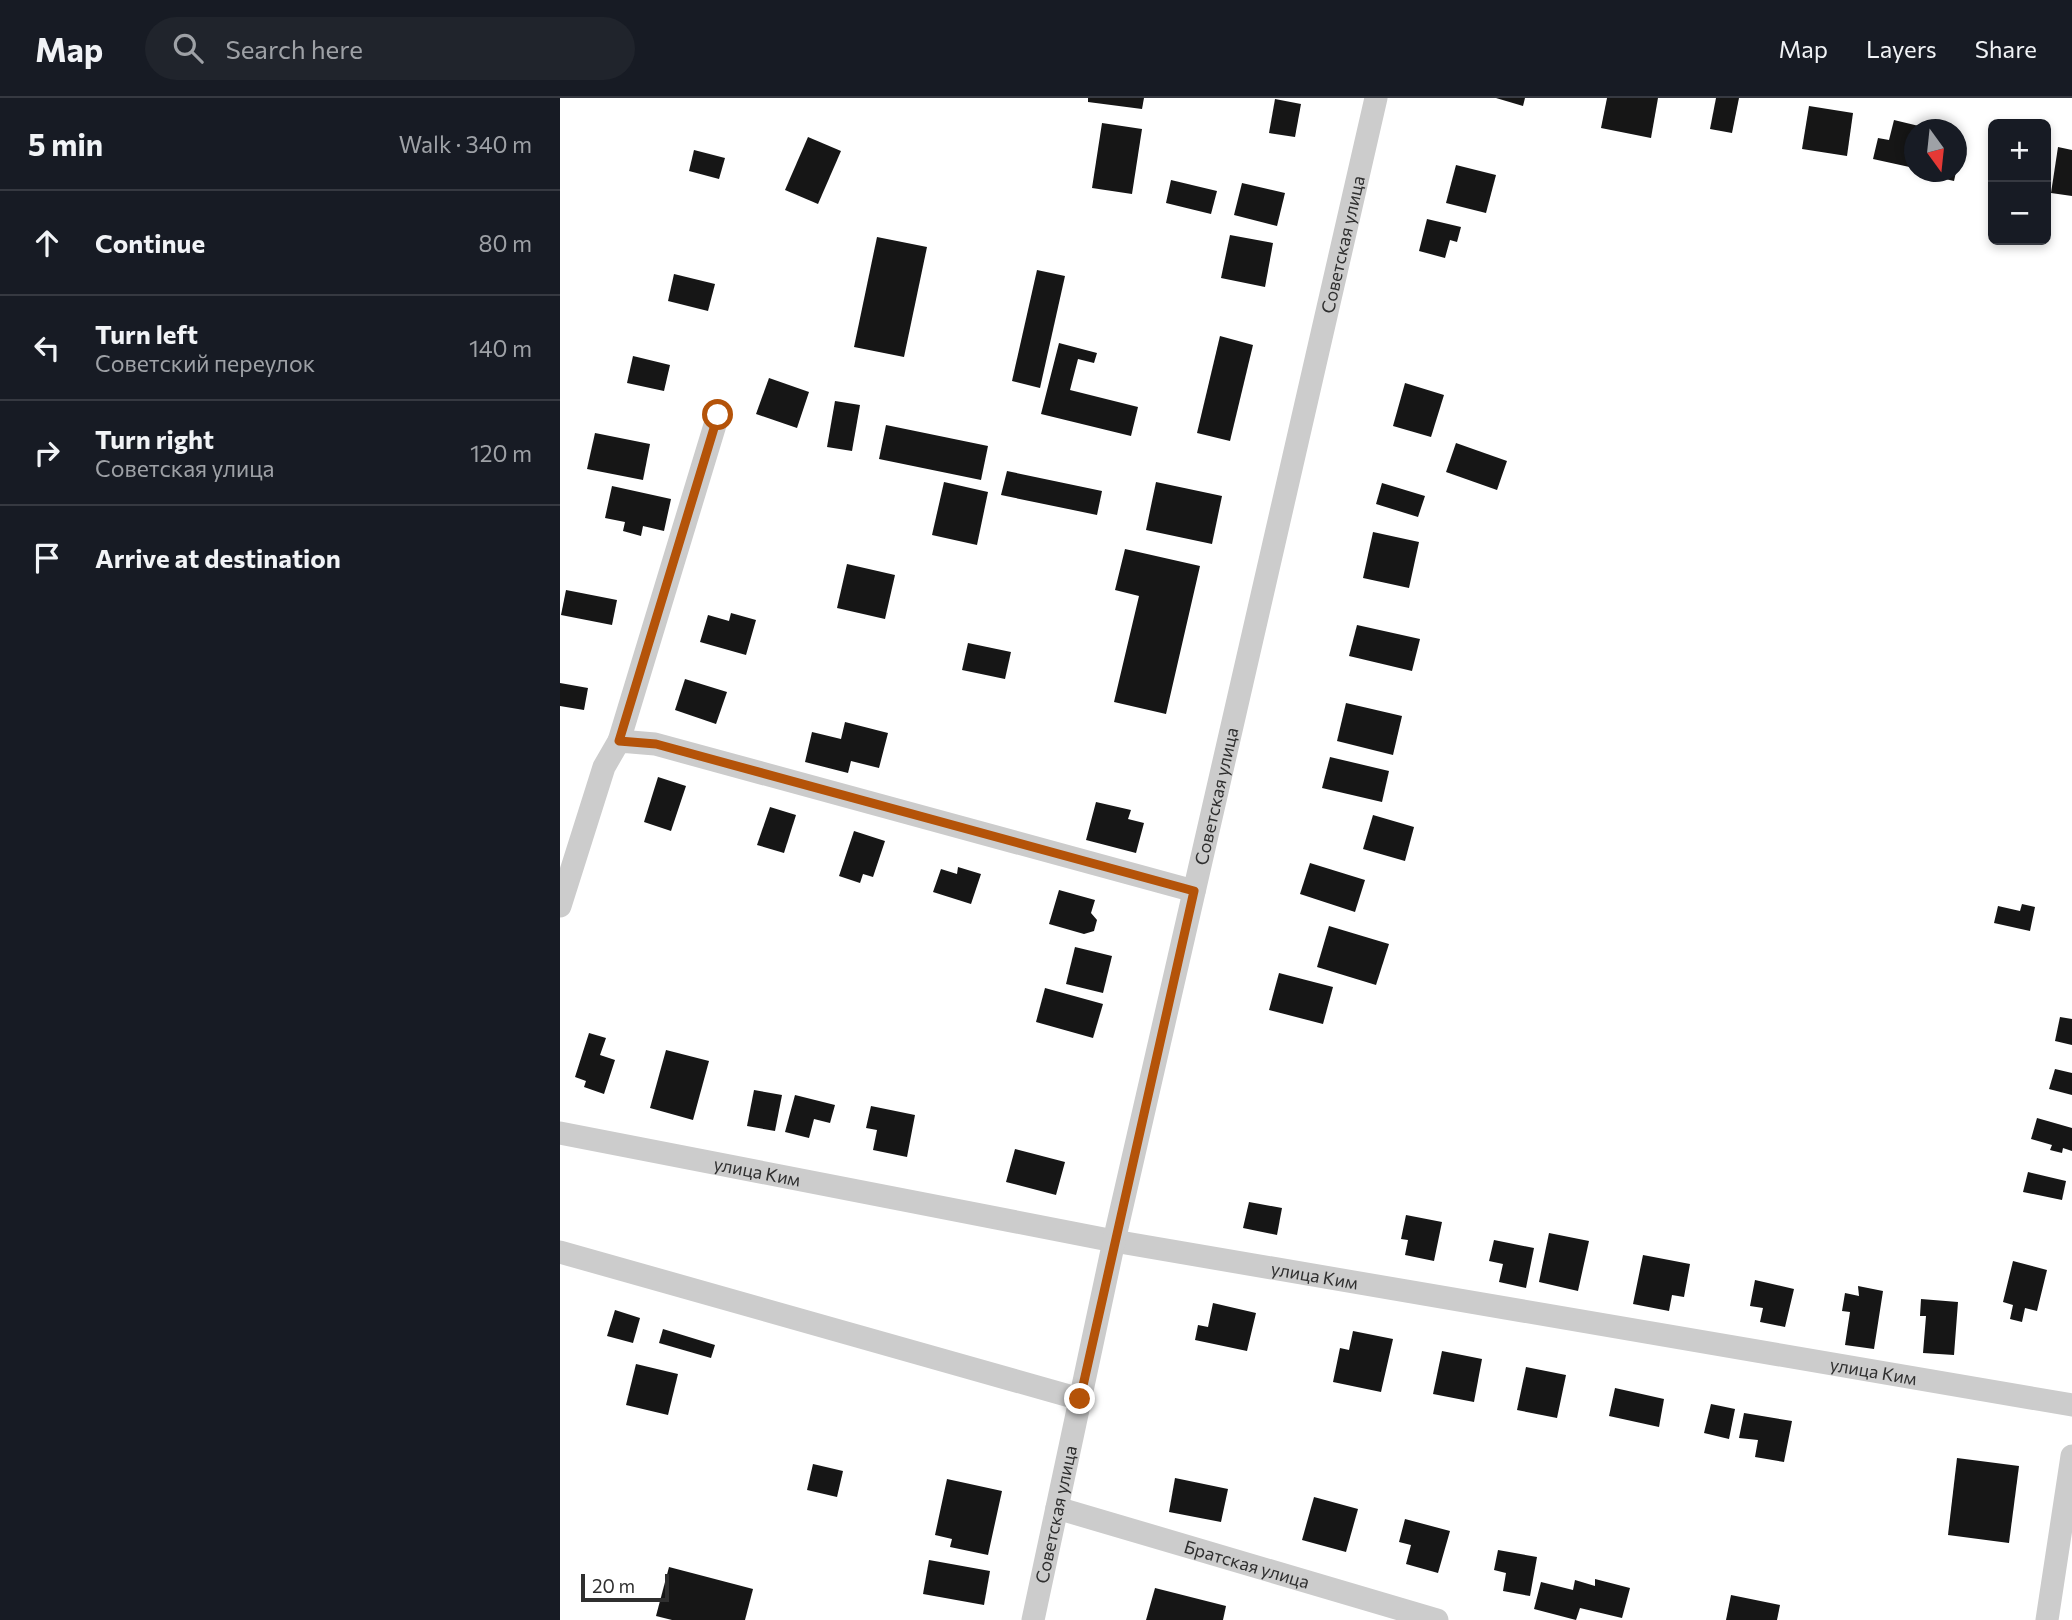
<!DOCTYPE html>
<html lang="en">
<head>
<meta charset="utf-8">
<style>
	body { margin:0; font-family:Commissioner,sans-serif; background:#20242c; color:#f1f3f6 }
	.controls { position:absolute; right:21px; top:21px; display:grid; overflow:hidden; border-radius:10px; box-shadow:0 4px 10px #0003 }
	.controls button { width:63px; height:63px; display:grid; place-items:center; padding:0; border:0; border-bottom:2px solid #363941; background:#171b24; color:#f1f3f6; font:35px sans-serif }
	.compass { position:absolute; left:1344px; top:21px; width:63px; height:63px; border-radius:50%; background:#171b24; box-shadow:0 4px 10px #0003; rotate:165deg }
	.scale { position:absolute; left:21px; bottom:18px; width:88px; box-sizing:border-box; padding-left:7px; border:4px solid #2f2f2f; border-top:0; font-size:19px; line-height:24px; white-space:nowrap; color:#2f2f2f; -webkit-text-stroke:5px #fff; paint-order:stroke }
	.stop { position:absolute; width:21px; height:21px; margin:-16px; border:5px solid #b45309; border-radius:50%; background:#fff }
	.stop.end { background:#b45309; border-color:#fff; box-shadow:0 2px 7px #0008 }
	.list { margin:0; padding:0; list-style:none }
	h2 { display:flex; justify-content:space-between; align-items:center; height:91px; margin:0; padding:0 28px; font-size:30px }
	h2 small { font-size:23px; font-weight:400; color:#9ea1a6 }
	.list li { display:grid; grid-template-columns:46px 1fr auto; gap:21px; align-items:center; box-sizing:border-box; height:105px; padding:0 28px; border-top:2px solid #363941 }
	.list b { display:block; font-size:26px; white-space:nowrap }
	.list p { margin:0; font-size:23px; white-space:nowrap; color:#9ea1a6 }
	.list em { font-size:23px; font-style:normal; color:#9ea1a6 }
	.icon { flex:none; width:38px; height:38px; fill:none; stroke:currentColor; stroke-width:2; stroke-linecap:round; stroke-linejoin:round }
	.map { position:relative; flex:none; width:1512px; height:1522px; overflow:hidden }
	header { display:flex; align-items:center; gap:42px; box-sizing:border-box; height:98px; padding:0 35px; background:#171b24; border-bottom:2px solid #363941 }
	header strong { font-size:33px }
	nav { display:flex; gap:38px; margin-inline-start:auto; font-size:24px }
	.search { width:490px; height:63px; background:#20242c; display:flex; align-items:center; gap:18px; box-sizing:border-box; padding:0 24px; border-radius:38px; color:#9ea1a6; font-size:26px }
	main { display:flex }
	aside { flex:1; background:#171b24 }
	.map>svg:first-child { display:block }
	.building { fill:#161616 }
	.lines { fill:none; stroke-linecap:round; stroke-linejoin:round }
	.minor { stroke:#ccc; stroke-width:23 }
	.route { stroke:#b45309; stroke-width:9 }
	.labels { text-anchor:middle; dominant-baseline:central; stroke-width:7; stroke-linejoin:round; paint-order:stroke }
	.street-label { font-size:18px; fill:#2f2f2f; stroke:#fff }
</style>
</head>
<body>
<header>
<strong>Map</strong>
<div class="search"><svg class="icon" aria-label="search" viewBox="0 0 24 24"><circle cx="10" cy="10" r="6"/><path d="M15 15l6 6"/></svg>Search here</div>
<nav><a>Map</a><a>Layers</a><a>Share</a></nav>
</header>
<main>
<aside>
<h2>5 min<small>Walk · 340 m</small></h2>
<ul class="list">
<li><svg class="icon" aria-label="ahead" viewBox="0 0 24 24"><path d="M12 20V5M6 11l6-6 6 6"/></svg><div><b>Continue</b></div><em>80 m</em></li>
<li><svg class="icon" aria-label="left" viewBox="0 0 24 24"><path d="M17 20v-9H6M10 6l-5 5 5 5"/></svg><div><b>Turn left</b><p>Советский переулок</p></div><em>140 m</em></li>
<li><svg class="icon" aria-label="right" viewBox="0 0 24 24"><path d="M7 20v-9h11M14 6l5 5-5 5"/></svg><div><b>Turn right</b><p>Советская улица</p></div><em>120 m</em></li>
<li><svg class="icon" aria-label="arrive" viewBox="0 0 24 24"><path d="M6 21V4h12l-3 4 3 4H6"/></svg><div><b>Arrive at destination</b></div></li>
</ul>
</aside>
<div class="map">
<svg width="1512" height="1522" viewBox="0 0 1512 1522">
	<rect width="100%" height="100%" fill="#fff"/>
	<g class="building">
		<path d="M528,0H584L582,11L528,4Z"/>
		<path d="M936,0H965L963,8Z"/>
		<path d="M1047,0H1098L1091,40L1041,30Z"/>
		<path d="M1156,0H1179L1172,35L1150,31Z"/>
		<path d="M715,1L741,6L735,39L709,35Z"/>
		<path d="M1249,8L1293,15L1287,58L1242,51Z"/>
		<path d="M1334,22L1363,29V32H1354V70L1313,61L1318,40L1329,42Z"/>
		<path d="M542,25L582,31L572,96L532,90Z"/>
		<path d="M248,39L281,53L258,106L225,92Z"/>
		<path d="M1396,40L1405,42L1397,70H1396Z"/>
		<path d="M1498,49L1512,52V98L1491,95Z"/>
		<path d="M134,52L165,60L159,81L129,73Z"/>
		<path d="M896,67L936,77L926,115L886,105Z"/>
		<path d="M1369,74H1396L1394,83L1368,77Z"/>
		<path d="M611,82L657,93L651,116L606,105Z"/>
		<path d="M682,85L725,95L717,128L674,117Z"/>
		<path d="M867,121L901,129L897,144L890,142L885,160L859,153Z"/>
		<path d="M670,137L713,145L705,189L661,180Z"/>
		<path d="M317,139L367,149L344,259L294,249Z"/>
		<path d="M477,172L505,178L480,290L452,283Z"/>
		<path d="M114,176L155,186L148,213L108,203Z"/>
		<path d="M660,238L693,247L670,343L637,335Z"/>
		<path d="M499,245L537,255L534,265L518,261L510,292L578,309L571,338L481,316Z"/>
		<path d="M73,258L110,267L104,293L67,285Z"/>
		<path d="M209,280L249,294L237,330L196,316Z"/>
		<path d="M845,285L884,297L871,339L833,328Z"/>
		<path d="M275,303L300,307L292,353L267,349Z"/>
		<path d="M326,327L428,348L421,382L319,361Z"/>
		<path d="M35,335L90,346L83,382L27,371Z"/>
		<path d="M896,345L947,363L937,392L886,374Z"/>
		<path d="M447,373L542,393L537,417L441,397Z"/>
		<path d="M384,384L428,394L417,447L372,437Z"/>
		<path d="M596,384L662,398L652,446L586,432Z"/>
		<path d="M822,385L865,398L858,419L816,406Z"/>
		<path d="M52,388L111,401L104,433L83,428L81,438L63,433L65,424L45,420Z"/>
		<path d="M813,434L859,444L849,490L803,480Z"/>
		<path d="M565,451L640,468L606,616L554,604L579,498L555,492Z"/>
		<path d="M287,466L335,477L325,521L277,510Z"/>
		<path d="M6,492L57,502L52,527L1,517Z"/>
		<path d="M171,515L196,522L186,557L140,544L148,517L169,523Z"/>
		<path d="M797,527L860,541L852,573L789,558Z"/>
		<path d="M408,545L451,554L445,581L402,572Z"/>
		<path d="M125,581L167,594L156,626L115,612Z"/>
		<path d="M0,585L28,590L24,612L0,608Z"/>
		<path d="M786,605L842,618L833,657L777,643Z"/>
		<path d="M285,624L328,635L319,670L291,663L288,675L245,664L252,634L281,641Z"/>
		<path d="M770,659L829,673L822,704L762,690Z"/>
		<path d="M98,679L126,688L111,733L84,724Z"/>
		<path d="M536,704L571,712L568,721L584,725L576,755L526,742Z"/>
		<path d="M210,709L236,717L224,755L197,747Z"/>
		<path d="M813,717L854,729L845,763L803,751Z"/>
		<path d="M294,733L325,743L313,779L303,776L300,785L279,778Z"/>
		<path d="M750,765L805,782L795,814L740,796Z"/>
		<path d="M398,769L421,776L411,806L373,794L381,771L397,776Z"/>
		<path d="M499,792L535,802L531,815L537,822L534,833L524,836L489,826Z"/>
		<path d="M1462,806L1475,809L1470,833L1434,825L1438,808L1460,813Z"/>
		<path d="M769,828L829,846L816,887L757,869Z"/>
		<path d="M515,849L552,858L543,895L506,886Z"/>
		<path d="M719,875L773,889L763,926L709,912Z"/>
		<path d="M485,890L543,906L533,940L476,924Z"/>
		<path d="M1500,919L1512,921V947L1495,943Z"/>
		<path d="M29,935L46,940L40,957L55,962L44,996L24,989L26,983L15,979Z"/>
		<path d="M106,952L149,963L133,1022L90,1010Z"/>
		<path d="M1495,971L1512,975V997L1489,991Z"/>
		<path d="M194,992L222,997L215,1033L187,1028Z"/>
		<path d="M235,997L275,1007L270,1025L254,1021L249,1040L225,1034Z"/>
		<path d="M311,1008L355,1017L347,1059L313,1052L317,1032L306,1030Z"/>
		<path d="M1477,1020L1512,1030V1053L1503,1050L1502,1055L1490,1052L1492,1047L1471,1041Z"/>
		<path d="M455,1051L505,1064L496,1097L446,1084Z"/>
		<path d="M1468,1074L1506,1083L1502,1102L1463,1094Z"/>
		<path d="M689,1104L722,1110L717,1137L683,1130Z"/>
		<path d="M846,1117L882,1124L874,1163L845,1157L848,1142L841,1141Z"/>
		<path d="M989,1135L1029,1143L1018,1193L979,1184Z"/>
		<path d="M934,1142L974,1150L966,1190L939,1184L943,1166L929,1163Z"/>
		<path d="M1083,1157L1130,1166L1124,1199L1112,1197L1109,1213L1073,1206Z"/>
		<path d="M1453,1163L1487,1172L1477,1213L1465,1210L1462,1224L1450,1221L1453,1207L1443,1204Z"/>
		<path d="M1195,1182L1234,1191L1225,1229L1200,1224L1203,1210L1190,1208Z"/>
		<path d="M1298,1188L1323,1193L1314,1251L1285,1247L1290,1214L1282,1213L1285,1195L1299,1198Z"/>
		<path d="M1361,1201L1398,1204L1394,1257L1363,1255L1366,1218H1360Z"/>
		<path d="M653,1205L696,1215L687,1253L635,1242L638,1227L648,1229Z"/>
		<path d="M55,1212L80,1220L73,1245L47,1238Z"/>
		<path d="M103,1231L155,1247L151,1260L99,1245Z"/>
		<path d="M793,1233L833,1241L821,1294L773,1284L780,1250L789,1252Z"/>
		<path d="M882,1253L922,1261L914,1304L873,1296Z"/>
		<path d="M76,1266L118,1276L108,1317L66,1307Z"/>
		<path d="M966,1269L1006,1277L997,1320L957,1312Z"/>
		<path d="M1055,1290L1104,1301L1099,1329L1049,1318Z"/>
		<path d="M1151,1306L1175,1311L1169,1341L1144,1335Z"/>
		<path d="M1184,1315L1232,1323L1224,1364L1195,1359L1198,1342L1179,1340Z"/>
		<path d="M1397,1360L1459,1368L1449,1445L1388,1437Z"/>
		<path d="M253,1366L283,1373L277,1399L247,1392Z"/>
		<path d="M615,1380L668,1391L661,1424L609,1414Z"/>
		<path d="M387,1381L442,1393L428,1457L390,1449L392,1441L375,1437Z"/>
		<path d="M754,1399L798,1411L786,1454L742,1442Z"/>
		<path d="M845,1421L890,1433L878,1475L846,1466L851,1447L839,1444Z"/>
		<path d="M938,1452L977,1459L970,1498L943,1493L946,1475L934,1472Z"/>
		<path d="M369,1462L430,1473L424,1507L363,1496Z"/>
		<path d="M109,1469L193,1491L185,1522H112L96,1518Z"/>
		<path d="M1035,1481L1070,1490L1062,1520L1020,1510L1016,1522L974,1511L981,1484L1013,1492L1015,1482L1035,1488Z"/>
		<path d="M595,1490L666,1508L663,1522H586Z"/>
		<path d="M1171,1497L1220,1507L1217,1522H1166Z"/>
	</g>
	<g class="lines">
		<g class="minor">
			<path d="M59,643L158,317"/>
			<path d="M0,808L44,669L59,643L95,646L634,793"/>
			<path id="s1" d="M0,1035L554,1143L1512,1307"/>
			<path d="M0,1154L520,1301"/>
			<path id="s2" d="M497,1410L877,1522"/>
			<path id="s3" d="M473,1522L554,1143L816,0"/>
			<path d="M1487,1522L1512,1358"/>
		</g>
	</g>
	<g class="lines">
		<path class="route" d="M158,317L59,643L96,646L634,793L520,1301"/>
	</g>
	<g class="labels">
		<g class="street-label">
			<text stroke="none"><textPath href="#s3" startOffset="1410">Советская улица</textPath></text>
			<text stroke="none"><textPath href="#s3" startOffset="844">Советская улица</textPath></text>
			<text stroke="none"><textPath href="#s1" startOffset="201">улица Ким</textPath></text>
			<text stroke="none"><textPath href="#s1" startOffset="768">улица Ким</textPath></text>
			<text stroke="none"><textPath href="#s1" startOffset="1335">улица Ким</textPath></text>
			<text stroke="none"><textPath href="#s3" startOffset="108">Советская улица</textPath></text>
			<text stroke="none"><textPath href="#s2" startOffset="198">Братская улица</textPath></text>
		</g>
	</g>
</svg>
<div class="controls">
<button>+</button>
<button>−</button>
</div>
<svg class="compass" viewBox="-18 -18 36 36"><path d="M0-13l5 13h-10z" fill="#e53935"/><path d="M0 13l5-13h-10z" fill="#9ea1a6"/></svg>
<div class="scale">20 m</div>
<div class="stop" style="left:158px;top:317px"></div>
<div class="stop end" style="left:520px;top:1301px"></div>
</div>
</main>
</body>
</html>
